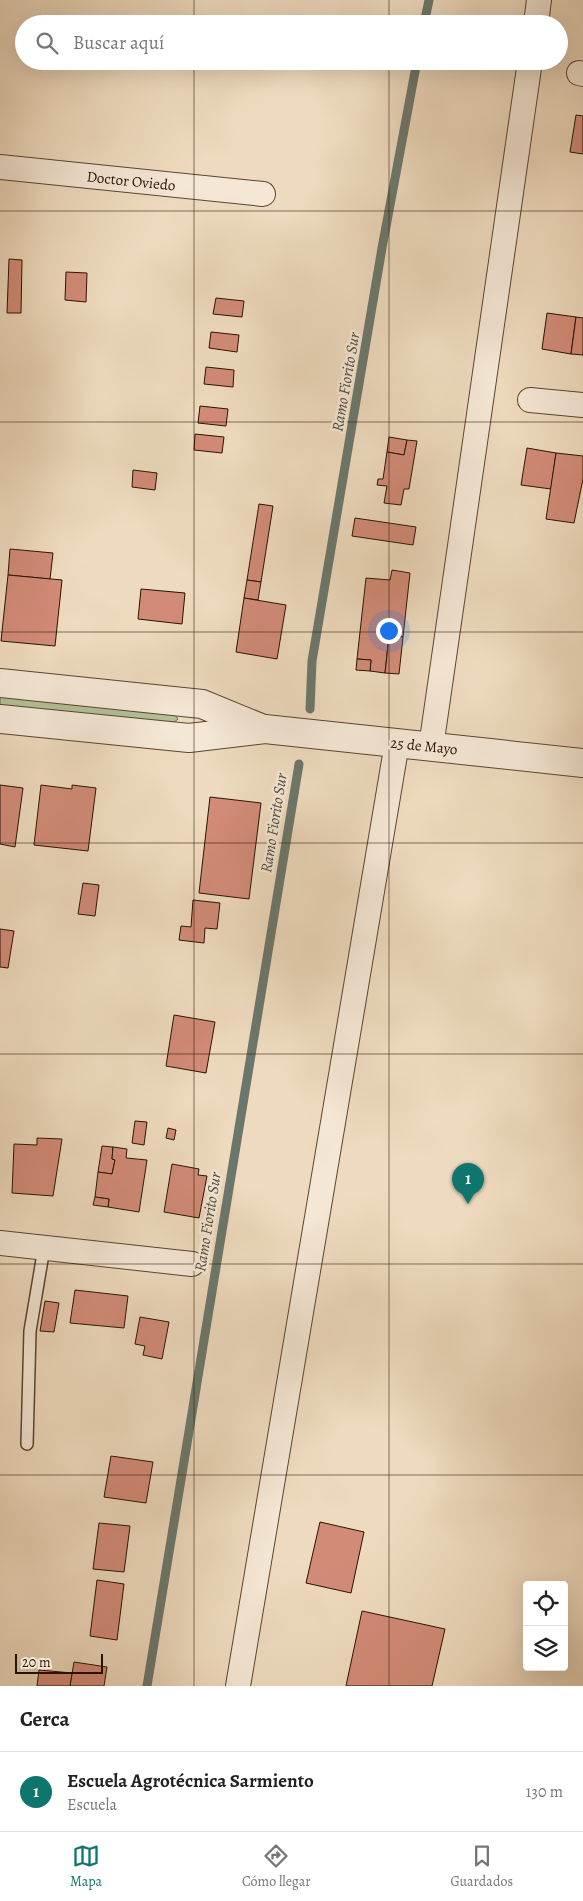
<!DOCTYPE html>
<html lang="es">
<head>
<meta charset="utf-8">
<style>
	body { margin:0; font-family:Alegreya,serif; background:#f2f2f2; color:#222 }
	.controls { position:absolute; right:15px; bottom:15px; display:grid; overflow:hidden; border-radius:5px; box-shadow:0 5px 20px #0002 }
	.controls button { width:45px; height:45px; display:grid; place-items:center; padding:0; border:0; border-bottom:1px solid #e0e0e0; background:#fff; color:#222; font:25px sans-serif }
	.scale { position:absolute; left:15px; bottom:12px; width:88px; box-sizing:border-box; padding-left:5px; border:2px solid #281301; border-top:0; font-size:14px; line-height:18px; white-space:nowrap; color:#281301; -webkit-text-stroke:4px #f4e7d5; paint-order:stroke }
	.you { position:absolute; left:388px; top:630px; width:18px; height:18px; margin:-12px; border:4px solid #fff; border-radius:50%; background:#1a73e8; box-shadow:0 0 0 8px #1a73e833 }
	.badge { display:grid; place-items:center; width:32px; height:32px; border-radius:50%; background:#0f766e; color:#fff; font-size:16px; font-weight:700 }
	.pin { position:absolute; translate:-50% -41px; filter:drop-shadow(0 1px 2px #0008) }
	.pin::after { content:''; position:absolute; top:26px; width:18px; height:15px; background:inherit; clip-path:polygon(0 0,100% 0,50% 100%) }
	.list { margin:0; padding:0; list-style:none }
	h2 { display:flex; justify-content:space-between; align-items:center; height:65px; margin:0; padding:0 20px; font-size:21px }
	h2 small { font-size:16px; font-weight:400; color:#767676 }
	.list li { display:grid; grid-template-columns:32px 1fr auto; gap:15px; align-items:center; box-sizing:border-box; height:80px; padding:0 20px; border-top:1px solid #e0e0e0 }
	.list b { display:block; font-size:19px; white-space:nowrap }
	.list p { margin:0; font-size:16px; white-space:nowrap; color:#767676 }
	.list em { font-size:16px; font-style:normal; color:#767676 }
	.icon { flex:none; width:28px; height:28px; fill:none; stroke:currentColor; stroke-width:2; stroke-linecap:round; stroke-linejoin:round }
	.map { position:relative; flex:none; width:583px; height:1686px; overflow:hidden }
	.search { position:absolute; background:#fff; box-shadow:0 5px 20px #0002; left:15px; right:15px; top:15px; height:55px; display:flex; align-items:center; gap:12px; box-sizing:border-box; padding:0 18px; border-radius:28px; color:#767676; font-size:19px }
	.sheet { height:145px; background:#fff }
	nav { display:flex; justify-content:space-around; align-items:center; box-sizing:border-box; height:70px; border-top:1px solid #e0e0e0; background:#fff; font-size:14px; color:#767676 }
	nav a { display:grid; justify-items:center; gap:2px }
	nav .on { color:#0f766e }
	.map>svg:first-child { display:block }
	.green { fill:#b2c196; stroke:#6d6a4c }
	.lines { fill:none; stroke-linecap:round; stroke-linejoin:round }
	.stream { stroke:#6c776c; stroke-width:9 }
	.building { fill:#d28b77; stroke:#281301 }
	.service-casing { stroke:#5a4530; stroke-width:14 }
	.minor-casing { stroke:#5a4530; stroke-width:26 }
	.tertiary-casing { stroke:#5a4530; stroke-width:30 }
	.service { stroke:#f4e7d5; stroke-width:11 }
	.minor { stroke:#f4e7d5; stroke-width:24 }
	.tertiary { stroke:#f4e7d5; stroke-width:28 }
	.grid { fill:none; stroke:#281301; stroke-width:1; stroke-opacity:0.55 }
	.labels { text-anchor:middle; dominant-baseline:central; stroke-width:5; stroke-linejoin:round; paint-order:stroke }
	.street-label { font-size:15px; fill:#281301; stroke:#f4e7d5 }
	.water-label { font-size:16px; font-style:italic; fill:#504d3f; stroke:#f4e7d5 }
</style>
</head>
<body>
<div class="map">
<svg width="583" height="1686" viewBox="0 0 583 1686">
	<rect width="100%" height="100%" fill="#eedabe"/>
	<filter id="stains"><feTurbulence type="fractalNoise" baseFrequency=".004" numOctaves="4"/><feColorMatrix values="0 0 0 0 .2 0 0 0 0 .09 0 0 0 0 .02 0 0 0 .5 -.17"/></filter>
	<radialGradient id="worn" r=".72"><stop offset=".6" stop-color="#630" stop-opacity="0"/><stop offset="1" stop-color="#630" stop-opacity=".3"/></radialGradient>
	<path class="green" d="M0,697L175,715L178,719L173,723L0,705Z"/>
	<g class="lines">
		<g class="stream">
			<path d="M424,24L429,0"/>
			<path d="M310,709L312,661L382,248L417,61"/>
			<path d="M147,1686L299,764"/>
		</g>
	</g>
	<g class="building">
		<path d="M576,115L583,116V154L570,152Z"/>
		<path d="M9,259L22,260L21,313H7Z"/>
		<path d="M66,272L87,273L86,302L65,300Z"/>
		<path d="M216,298L244,301L242,317L213,314Z"/>
		<path d="M547,313L576,317L571,354L542,349Z"/>
		<path d="M576,317L583,318V355L571,354Z"/>
		<path d="M211,332L239,335L237,352L209,348Z"/>
		<path d="M206,367L234,370L233,387L204,384Z"/>
		<path d="M200,406L228,409L226,426L198,423Z"/>
		<path d="M195,434L224,437L222,453L194,450Z"/>
		<path d="M389,437L407,440L404,455L387,452Z"/>
		<path d="M407,440L417,441L409,489H404L401,505L384,503L387,486L377,485L378,479H383L387,452L404,455Z"/>
		<path d="M527,448L556,453L551,489L521,485Z"/>
		<path d="M556,453L583,456V479L574,523L546,519Z"/>
		<path d="M133,470L157,473L155,490L132,487Z"/>
		<path d="M259,504L273,506L261,582L247,580Z"/>
		<path d="M355,518L416,527L413,545L352,536Z"/>
		<path d="M10,549L53,553L50,579L8,575Z"/>
		<path d="M392,570L410,573L403,637L389,636L385,673L370,671L371,660L357,659L366,578L390,580Z"/>
		<path d="M8,575L62,580L55,646L1,641Z"/>
		<path d="M247,580L261,582L258,600L244,598Z"/>
		<path d="M141,589L185,593L182,624L138,619Z"/>
		<path d="M244,598L286,605L277,659L236,652Z"/>
		<path d="M389,636L403,637L399,674L385,673Z"/>
		<path d="M357,659L371,660L370,671L356,670Z"/>
		<path d="M0,785L23,788L15,847L0,844Z"/>
		<path d="M41,785L72,789V785L96,788L88,851L34,845Z"/>
		<path d="M210,797L261,803L249,899L199,893Z"/>
		<path d="M83,883L99,885L95,916L78,914Z"/>
		<path d="M193,900L220,903L217,929L205,928L204,943L179,940L181,926L191,927Z"/>
		<path d="M0,929L14,931L8,968L0,967Z"/>
		<path d="M174,1015L215,1022L206,1073L166,1066Z"/>
		<path d="M135,1121L147,1122L144,1145L132,1143Z"/>
		<path d="M168,1128L176,1130L174,1140L166,1138Z"/>
		<path d="M37,1138L62,1139L53,1196L12,1193L14,1144L37,1145Z"/>
		<path d="M102,1146L113,1147L112,1159L115,1160L112,1174L98,1172Z"/>
		<path d="M113,1147L127,1149L126,1158L147,1160L139,1212L108,1207L109,1199L95,1197L98,1172L112,1174L115,1160L112,1159Z"/>
		<path d="M172,1164L199,1169L198,1175L207,1176L199,1218L164,1212Z"/>
		<path d="M95,1197L109,1199L108,1207L93,1205Z"/>
		<path d="M75,1290L128,1296L124,1328L70,1323Z"/>
		<path d="M45,1301L59,1303L54,1332L40,1331Z"/>
		<path d="M140,1317L169,1322L162,1359L143,1355L145,1346L135,1344Z"/>
		<path d="M111,1456L153,1462L146,1503L104,1497Z"/>
		<path d="M320,1522L364,1532L351,1593L306,1583Z"/>
		<path d="M99,1523L130,1526L124,1572L93,1569Z"/>
		<path d="M97,1580L124,1584L117,1640L90,1636Z"/>
		<path d="M362,1611L445,1629L432,1686H346Z"/>
		<path d="M74,1662L107,1667L104,1686H70Z"/>
		<path d="M39,1670L72,1673L70,1686H37Z"/>
	</g>
	<g class="lines">
		<g class="service-casing">
			<path id="service" d="M27,1444L30,1331L44,1248"/>
		</g>
		<g class="minor-casing">
			<g id="minor">
				<path d="M536,24L539,0"/>
				<path d="M579,73L583,74"/>
				<path d="M0,167L263,194"/>
				<path d="M530,400L583,405"/>
				<path d="M431,747L530,61"/>
				<path d="M0,1243L192,1264"/>
				<path d="M238,1686L397,743"/>
			</g>
		</g>
		<g class="tertiary-casing">
			<g id="tertiary">
				<path d="M0,683L202,704L263,729"/>
				<path d="M0,719L189,738L265,729L583,763"/>
			</g>
		</g>
		<use href="#service" class="service"/>
		<use href="#minor" class="minor"/>
		<use href="#tertiary" class="tertiary"/>
	</g>
	<path class="grid" d="M194,0V24M389,0V24M194,61V1686M389,61V1686M0,211H583M0,422H583M0,632H583M0,843H583M0,1054H583M0,1264H583M0,1475H583"/>
	<g class="labels">
		<g class="street-label">
			<text transform="translate(131 181) rotate(6)">Doctor Oviedo</text>
			<text transform="translate(424 746) rotate(6)">25 de Mayo</text>
		</g>
		<g class="water-label">
			<text transform="translate(346 382) rotate(-80)">Ramo Fiorito Sur</text>
			<text transform="translate(274 823) rotate(-81)">Ramo Fiorito Sur</text>
			<text transform="translate(208 1222) rotate(-81)">Ramo Fiorito Sur</text>
		</g>
	</g>
	<rect width="100%" height="100%" filter="url(#stains)"/>
	<rect width="100%" height="100%" fill="url(#worn)"/>
</svg>
<div class="controls">
<button><svg class="icon" aria-label="locate" viewBox="0 0 24 24"><circle cx="12" cy="12" r="6"/><path d="M12 2v4M12 18v4M2 12h4M18 12h4"/></svg></button>
<button><svg class="icon" aria-label="layers" viewBox="0 0 24 24"><path d="M12 4l9 5-9 5-9-5zM3 14l9 5 9-5"/></svg></button>
</div>
<div class="scale">20 m</div>
<div class="you"></div>
<div class="pin badge" style="left:468px;top:1204px">1</div>
<div class="search"><svg class="icon" aria-label="search" viewBox="0 0 24 24"><circle cx="10" cy="10" r="6"/><path d="M15 15l6 6"/></svg>Buscar aquí</div>
</div>
<section class="sheet">
<h2>Cerca<small></small></h2>
<ul class="list">
<li><span class="badge">1</span><div><b>Escuela Agrotécnica Sarmiento</b><p>Escuela</p></div><em>130 m</em></li>
</ul>
</section>
<nav>
<a class="on"><svg class="icon" aria-label="map" viewBox="0 0 24 24"><path d="M3 6l6-2 6 2 6-2v14l-6 2-6-2-6 2zM9 4v14M15 6v14"/></svg>Mapa</a>
<a><svg class="icon" aria-label="directions" viewBox="0 0 24 24"><path d="M12 3l9 9-9 9-9-9zM9 14v-3h6M13 9l2 2-2 2"/></svg>Cómo llegar</a>
<a><svg class="icon" aria-label="saved" viewBox="0 0 24 24"><path d="M7 4h10v16l-5-4-5 4z"/></svg>Guardados</a>
</nav>
</body>
</html>
